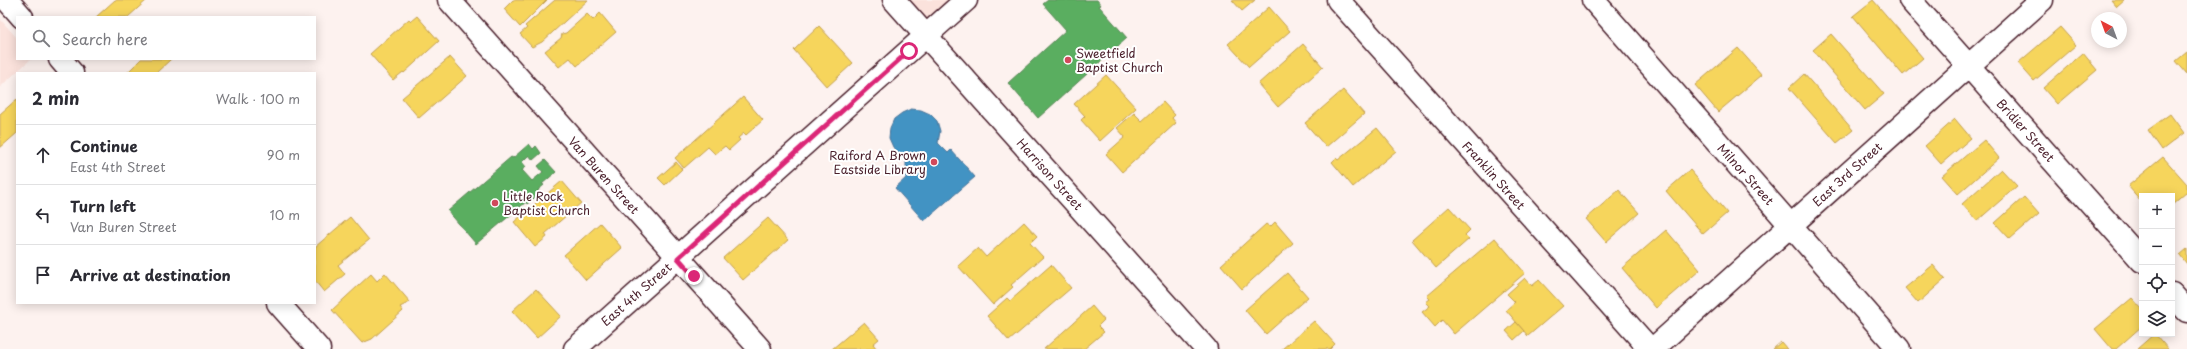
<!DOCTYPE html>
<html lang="en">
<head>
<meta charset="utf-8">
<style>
	body { margin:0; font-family:"Playpen Sans",sans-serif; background:#f7f7f7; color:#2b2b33 }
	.controls { position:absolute; right:12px; bottom:12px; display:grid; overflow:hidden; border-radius:0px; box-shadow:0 2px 10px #0003 }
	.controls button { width:36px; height:36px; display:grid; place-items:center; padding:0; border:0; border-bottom:1px solid #e1e1e2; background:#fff; color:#2b2b33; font:20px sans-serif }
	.compass { position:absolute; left:2091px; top:12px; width:36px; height:36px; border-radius:50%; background:#fff; box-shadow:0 2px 10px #0003; rotate:319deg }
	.stop { position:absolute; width:12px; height:12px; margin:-9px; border:3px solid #db2777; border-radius:50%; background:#fff }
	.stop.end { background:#db2777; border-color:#fff; box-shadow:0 1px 4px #0008 }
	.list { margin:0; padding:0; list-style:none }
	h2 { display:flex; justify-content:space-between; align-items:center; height:52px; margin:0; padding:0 16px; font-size:17px }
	h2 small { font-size:13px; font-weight:400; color:#7c7c81 }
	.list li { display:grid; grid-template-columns:26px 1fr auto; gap:12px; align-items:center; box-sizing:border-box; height:60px; padding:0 16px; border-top:1px solid #e1e1e2 }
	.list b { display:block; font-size:15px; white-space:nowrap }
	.list p { margin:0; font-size:13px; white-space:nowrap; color:#7c7c81 }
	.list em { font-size:13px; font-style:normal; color:#7c7c81 }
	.icon { flex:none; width:22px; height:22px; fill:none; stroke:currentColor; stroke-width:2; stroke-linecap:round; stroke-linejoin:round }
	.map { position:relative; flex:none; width:2187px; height:349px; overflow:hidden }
	.search { position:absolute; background:#fff; box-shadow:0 2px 10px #0003; left:16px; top:16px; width:300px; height:44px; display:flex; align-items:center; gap:10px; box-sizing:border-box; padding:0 14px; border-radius:0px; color:#7c7c81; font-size:15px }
	.panel { position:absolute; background:#fff; box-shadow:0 2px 10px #0003; left:16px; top:72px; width:300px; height:232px; border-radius:0px }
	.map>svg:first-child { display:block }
	.built { fill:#fbe2dc }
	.homes { fill:#f6d55c; stroke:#c29e4d }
	.schools { fill:#4393c3; stroke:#457095 }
	.public { fill:#5aae61; stroke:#558351 }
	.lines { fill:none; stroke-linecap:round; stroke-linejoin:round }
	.street-casing { stroke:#4a1f2b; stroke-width:25 }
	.secondary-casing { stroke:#4a1f2b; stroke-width:25 }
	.street { stroke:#fff; stroke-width:22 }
	.secondary { stroke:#fff; stroke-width:22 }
	.route { stroke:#db2777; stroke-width:5 }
	.poi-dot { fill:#d1495b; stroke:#fff; stroke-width:1.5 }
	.labels { text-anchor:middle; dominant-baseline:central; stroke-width:4; stroke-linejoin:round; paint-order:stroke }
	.poi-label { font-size:12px; fill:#4a1f2b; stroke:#fff; text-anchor:start }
	.street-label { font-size:12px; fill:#4a1f2b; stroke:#fff }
</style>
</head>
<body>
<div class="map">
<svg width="2187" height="349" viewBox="0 0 2187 349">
	<rect width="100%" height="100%" fill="#fdf2ef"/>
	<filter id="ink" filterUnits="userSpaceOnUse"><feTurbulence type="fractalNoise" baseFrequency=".025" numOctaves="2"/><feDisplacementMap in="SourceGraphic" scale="8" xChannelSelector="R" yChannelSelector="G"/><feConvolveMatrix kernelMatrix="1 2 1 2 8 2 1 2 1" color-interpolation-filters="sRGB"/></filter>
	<g filter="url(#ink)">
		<g class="built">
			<path d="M909,0H948L927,19Z"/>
			<path d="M0,19L17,38V59H31L0,87Z"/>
		</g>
		<g class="homes">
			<path d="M115,0H147L128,17H96Z"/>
			<path d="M513,0H547L520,27L504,9Z"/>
			<path d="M555,0H588L542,42L532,47L520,34L527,28L525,26Z"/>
			<path d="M1232,0H1255L1242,11Z"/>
			<path d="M1873,0L1923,58L1903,75L1853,16Z"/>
			<path d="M2111,0H2125L2117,7Z"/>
			<path d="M1269,7L1290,31L1249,67L1228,44Z"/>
			<path d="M600,13L616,32L577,66L570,58L559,67L545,51L561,38L562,34L566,33L587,14L593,20Z"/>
			<path d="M417,16L439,41L404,73L403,72L393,80L370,54L409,19L411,21Z"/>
			<path d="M819,26L853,63L827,87L794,50Z"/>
			<path d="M2060,27L2076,45L2034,81L2018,63Z"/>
			<path d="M1831,34L1884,94L1865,110L1813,50Z"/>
			<path d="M1303,44L1323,67L1278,107L1258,84Z"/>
			<path d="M1738,48L1762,75L1718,112L1695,85Z"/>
			<path d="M2187,52V74L2176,61Z"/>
			<path d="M2083,53L2097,70L2057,104L2043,88Z"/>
			<path d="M450,57L467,76L419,118L402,98Z"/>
			<path d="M141,59H171L156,73H127Z"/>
			<path d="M1804,74L1853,130L1837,143L1789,88Z"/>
			<path d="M1106,75L1136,108L1100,141L1081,120L1085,116L1074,104Z"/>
			<path d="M1343,90L1364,114L1326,147L1305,123Z"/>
			<path d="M743,97L763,120L746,135L744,133L738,138L740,140L729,150L725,146L715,154L708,147L684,168L675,158Z"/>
			<path d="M17,99V133L0,148V114Z"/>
			<path d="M1163,102L1175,115L1172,118L1176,123L1122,172L1106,154L1125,137L1117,128L1134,113L1142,121Z"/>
			<path d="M2170,114L2184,133L2162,150L2148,130Z"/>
			<path d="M1955,119L1971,138L1941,164L1925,146Z"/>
			<path d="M1377,128L1396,151L1353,187L1332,162L1336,158L1338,160Z"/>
			<path d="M1984,140L1999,158L1958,194L1942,176Z"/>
			<path d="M2163,157L2187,184V192L2172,205V196H2142V202L2128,186Z"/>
			<path d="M676,162L682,169L665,185L658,178Z"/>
			<path d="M2001,169L2017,186L1977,221L1962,204Z"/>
			<path d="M1690,170L1727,213L1703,234L1666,191Z"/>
			<path d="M562,181L581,203L545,234L547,237L535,247L514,222Z"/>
			<path d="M1619,190L1639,213L1606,242L1586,219Z"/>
			<path d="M2024,197L2039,214L2010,239L1995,223Z"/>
			<path d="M1449,207L1470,230L1465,235L1469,239L1436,268L1412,240Z"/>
			<path d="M350,217L369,240L338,265L345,274L324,292L315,281V247Z"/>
			<path d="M768,218L788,240L743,280L723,258Z"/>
			<path d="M1024,222L1037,236L1030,243L1043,257L1011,285L1013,287L993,305L958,266L978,248L986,257Z"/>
			<path d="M1275,222L1293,243L1242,289L1221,265L1266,224L1270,227Z"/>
			<path d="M600,223L622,248L586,280L564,255Z"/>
			<path d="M1666,230L1700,270L1656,308L1622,268Z"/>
			<path d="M1495,238L1525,273L1454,334L1442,320L1435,327L1422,312L1430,306L1426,302L1430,299L1427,296Z"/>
			<path d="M2187,249V264L2180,255Z"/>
			<path d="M1051,265L1071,288L1009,341L987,316L1007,298L1010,301Z"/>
			<path d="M1933,265L1945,279L1918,303L1905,288Z"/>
			<path d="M385,273L410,302L400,307L403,311L372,339L362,343L332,310L371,274L377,281Z"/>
			<path d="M1287,273L1308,297L1266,334L1245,310Z"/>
			<path d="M1525,278L1532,286L1539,280L1563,306L1528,336L1506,310L1515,302L1507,294Z"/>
			<path d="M536,289L561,316L537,338L512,311Z"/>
			<path d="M2132,298L2142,309V326L2116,349H2112L2095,329Z"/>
			<path d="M1092,306L1104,320L1098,326L1104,332L1084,349H1044Z"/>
			<path d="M1314,321L1335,344L1330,349H1282Z"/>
			<path d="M864,322L879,339L873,344L877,349H832Z"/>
			<path d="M1516,322L1524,331L1514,340L1506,331Z"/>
			<path d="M2155,334L2168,349H2137L2154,334Z"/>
			<path d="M1781,342L1787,349H1773Z"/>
		</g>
		<path class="schools" d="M911,109L921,110L930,114L937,121L940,131L938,143L948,153L951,150L975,177L924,221L895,188L906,178V158L899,155L893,147L889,138L890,128L894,119L902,113Z"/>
		<g class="public">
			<path d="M1048,0H1097L1101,5L1099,6L1127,38L1038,118L1008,83L1066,30L1043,4Z"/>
			<path d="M529,144L533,149L536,146L541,153L533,160L529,155L522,162L526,167L522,170L532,181L543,172L538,166L545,160L556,172L542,184L544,185L538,190L540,193L527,204L526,202L476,244L448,211L511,157L513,158Z"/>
		</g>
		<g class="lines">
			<g class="street-casing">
				<g id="street">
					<path d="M449,0L760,349"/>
					<path d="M894,0L1206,349"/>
					<path d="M1338,0L1650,349"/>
					<path d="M1593,0L1899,349"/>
					<path d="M1910,0L2142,261"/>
					<path d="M2172,294L2187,311"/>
					<path d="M575,349L966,0"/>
					<path d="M1653,349L2042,0"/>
				</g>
			</g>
			<g class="secondary-casing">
				<g id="secondary">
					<path d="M7,0L22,17"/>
					<path d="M60,59L72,73"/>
					<path d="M278,303L319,349"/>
				</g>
			</g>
			<use href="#street" class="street"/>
			<use href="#secondary" class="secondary"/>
		</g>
	</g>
	<g class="lines" filter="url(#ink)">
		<path class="route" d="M694,276L678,258L909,51"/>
	</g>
	<g class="poi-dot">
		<circle cx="1068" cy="60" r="4"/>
		<circle cx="934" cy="162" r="4"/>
		<circle cx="495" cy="203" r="4"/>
	</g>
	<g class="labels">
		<g class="poi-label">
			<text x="1076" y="53">Sweetfield<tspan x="1076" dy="14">Baptist Church</tspan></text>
			<text x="926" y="155" text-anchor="end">Raiford A Brown<tspan x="926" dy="14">Eastside Library</tspan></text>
			<text x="503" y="196">Little Rock<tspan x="503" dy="14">Baptist Church</tspan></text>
		</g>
		<g class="street-label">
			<text transform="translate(2026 130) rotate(48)">Bridier Street</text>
			<text transform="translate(1050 174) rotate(48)">Harrison Street</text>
			<text transform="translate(1746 174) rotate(48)">Milnor Street</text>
			<text transform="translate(1847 174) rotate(-42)">East 3rd Street</text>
			<text transform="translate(604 175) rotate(48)">Van Buren Street</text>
			<text transform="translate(1494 175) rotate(48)">Franklin Street</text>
			<text transform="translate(636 294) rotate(-41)">East 4th Street</text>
		</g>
	</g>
</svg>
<div class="controls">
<button>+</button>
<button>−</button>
<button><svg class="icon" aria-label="locate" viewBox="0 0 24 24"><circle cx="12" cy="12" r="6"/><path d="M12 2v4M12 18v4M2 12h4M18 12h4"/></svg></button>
<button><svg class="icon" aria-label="layers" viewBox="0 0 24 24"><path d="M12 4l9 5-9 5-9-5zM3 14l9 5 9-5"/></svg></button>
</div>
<svg class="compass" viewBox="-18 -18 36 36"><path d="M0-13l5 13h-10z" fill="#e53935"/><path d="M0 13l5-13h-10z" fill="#7c7c81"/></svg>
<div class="stop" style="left:909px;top:51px"></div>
<div class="stop end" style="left:694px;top:276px"></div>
<div class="search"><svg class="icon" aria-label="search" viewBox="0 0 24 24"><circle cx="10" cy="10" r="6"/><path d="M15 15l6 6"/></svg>Search here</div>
<section class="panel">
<h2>2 min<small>Walk · 100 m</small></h2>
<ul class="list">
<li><svg class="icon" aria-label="ahead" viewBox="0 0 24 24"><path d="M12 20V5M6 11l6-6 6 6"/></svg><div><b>Continue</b><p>East 4th Street</p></div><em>90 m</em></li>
<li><svg class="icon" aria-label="left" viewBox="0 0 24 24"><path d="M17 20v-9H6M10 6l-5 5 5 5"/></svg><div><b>Turn left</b><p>Van Buren Street</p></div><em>10 m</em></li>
<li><svg class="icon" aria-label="arrive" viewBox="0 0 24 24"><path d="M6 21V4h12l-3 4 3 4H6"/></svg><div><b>Arrive at destination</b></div></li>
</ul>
</section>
</div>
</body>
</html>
